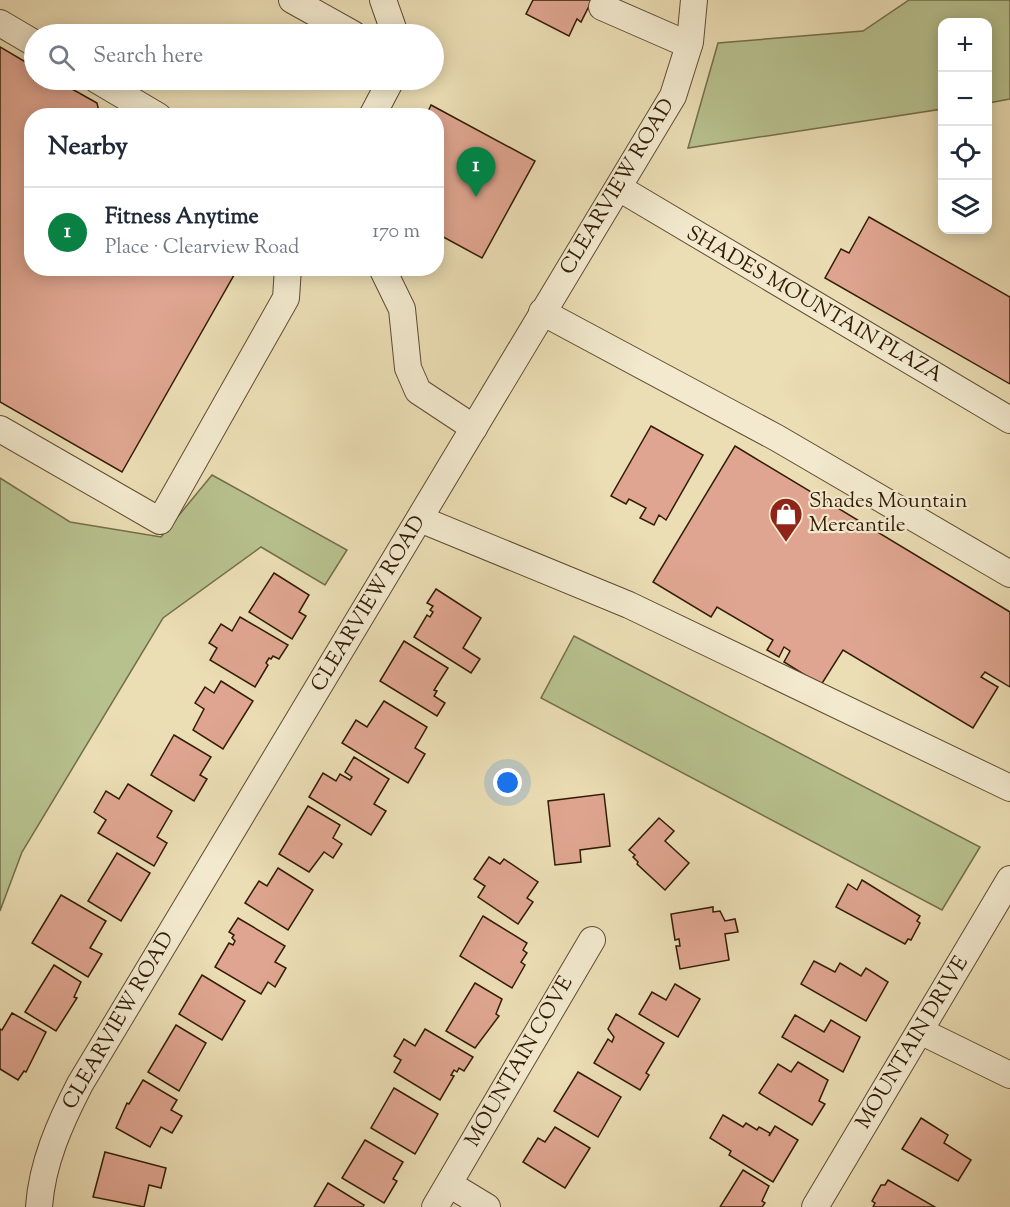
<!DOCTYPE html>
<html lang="en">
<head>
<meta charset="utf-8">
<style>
	body { margin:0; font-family:"Sorts Mill Goudy",serif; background:#f2f2f3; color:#1f2937 }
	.controls { position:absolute; right:18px; top:18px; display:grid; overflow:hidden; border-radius:12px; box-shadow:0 3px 15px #0003 }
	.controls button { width:54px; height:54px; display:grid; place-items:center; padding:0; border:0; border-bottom:2px solid #e0e1e3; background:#fff; color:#1f2937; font:30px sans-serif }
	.you { position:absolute; left:508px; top:783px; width:21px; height:21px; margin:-15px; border:4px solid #fff; border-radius:50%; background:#1a73e8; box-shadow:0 0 0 9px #1a73e833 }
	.badge { display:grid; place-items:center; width:39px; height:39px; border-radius:50%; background:#0b8043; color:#fff; font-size:20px; font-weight:700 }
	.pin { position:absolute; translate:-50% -50px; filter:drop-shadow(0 2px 3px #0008) }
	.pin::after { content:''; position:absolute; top:32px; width:21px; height:18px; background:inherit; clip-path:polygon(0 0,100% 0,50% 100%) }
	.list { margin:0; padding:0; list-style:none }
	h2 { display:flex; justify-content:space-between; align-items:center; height:78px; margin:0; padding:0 24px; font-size:26px }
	h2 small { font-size:20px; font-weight:400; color:#747a83 }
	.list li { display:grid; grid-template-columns:39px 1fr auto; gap:18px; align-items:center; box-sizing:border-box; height:90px; padding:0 24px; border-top:2px solid #e0e1e3 }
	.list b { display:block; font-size:22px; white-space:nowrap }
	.list p { margin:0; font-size:20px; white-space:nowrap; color:#747a83 }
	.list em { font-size:20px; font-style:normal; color:#747a83 }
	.icon { flex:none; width:33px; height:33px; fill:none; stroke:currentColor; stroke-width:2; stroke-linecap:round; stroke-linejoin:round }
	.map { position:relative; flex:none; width:1010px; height:1207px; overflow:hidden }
	.search { position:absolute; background:#fff; box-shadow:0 3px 15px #0003; left:24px; top:24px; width:420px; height:66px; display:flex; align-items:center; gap:15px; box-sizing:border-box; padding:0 21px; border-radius:33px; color:#747a83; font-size:22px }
	.panel { position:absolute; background:#fff; box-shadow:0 3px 15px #0003; left:24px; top:108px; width:420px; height:168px; border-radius:24px }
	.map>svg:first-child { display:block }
	.green { fill:#b7c18e; stroke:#746e4a; stroke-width:1.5 }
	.building { fill:#dfa590; stroke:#321c05; stroke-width:1.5 }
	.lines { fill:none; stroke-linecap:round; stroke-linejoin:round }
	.minor-casing { stroke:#604c31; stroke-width:28 }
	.minor { stroke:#f2e9ce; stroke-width:26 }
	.labels { text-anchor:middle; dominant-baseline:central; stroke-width:4.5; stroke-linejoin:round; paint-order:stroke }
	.street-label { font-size:21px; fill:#321c05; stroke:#f2e9ce }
	.poi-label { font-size:21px; fill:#321c05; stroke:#f2e9ce; text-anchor:start }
</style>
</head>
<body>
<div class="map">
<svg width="1010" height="1207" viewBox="0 0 1010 1207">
	<rect width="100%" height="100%" fill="#ebddb4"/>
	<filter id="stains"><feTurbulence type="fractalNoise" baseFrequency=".00333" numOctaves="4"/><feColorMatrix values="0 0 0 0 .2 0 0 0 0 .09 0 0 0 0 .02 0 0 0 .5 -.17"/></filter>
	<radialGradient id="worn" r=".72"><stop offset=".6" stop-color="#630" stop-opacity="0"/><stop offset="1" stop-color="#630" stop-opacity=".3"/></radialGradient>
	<g class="green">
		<path d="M909,0H1010V99L988,103V22H942V109L688,148L718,43L863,31Z"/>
		<path d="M212,475L347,550L325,585L261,547L163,618L22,852L0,911V478L70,522L161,537Z"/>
		<path d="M574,636L980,847L942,910L541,698Z"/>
	</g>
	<g class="building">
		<path d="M533,0H592L581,22L577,19L569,36L526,14Z"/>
		<path d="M0,47L34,67V80H56L97,103L100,116H32V268H238L122,472L0,402Z"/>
		<path d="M431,105L535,161L482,258L436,233V116H426Z"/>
		<path d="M869,217L1010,297V384L825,278L841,249L849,253Z"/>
		<path d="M651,426L703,455L666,520L659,515L654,525L640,518L646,508L629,499L626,504L611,496Z"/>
		<path d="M735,446L1010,612V687L985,672L981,677L998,687L973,728L843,650L821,685L784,662L790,651L784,647L779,657L767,650L773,640L717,607L711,617L653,582Z"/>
		<path d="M274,573L309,595L299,612L306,616L292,639L249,612Z"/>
		<path d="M436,589L481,618L463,648L480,659L471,673L414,637L427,615L430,617L433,612L430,610L433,606L427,603Z"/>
		<path d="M240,617L288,645L279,659L273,656L271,659L269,658L266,663L268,665L255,687L210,660L217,648L209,643L221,624L232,631Z"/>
		<path d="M404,641L448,668L434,690L437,691L434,696L445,703L437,716L380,681Z"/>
		<path d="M221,681L253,701L223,749L193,730L204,709L195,703L205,687L214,693Z"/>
		<path d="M384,701L427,727L415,748L425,754L408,783L342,743L356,720L367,727Z"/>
		<path d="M174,735L211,757L200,775L207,779L194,801L151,775Z"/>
		<path d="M354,757L389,779L374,804L386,811L371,835L309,797L323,773L336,781L340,774L350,780L352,777L345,772Z"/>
		<path d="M128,784L172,811L157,837L167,843L154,866L98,833L106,820L94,812L106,791L119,799Z"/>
		<path d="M604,794L610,846L580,850L581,862L555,865L548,801Z"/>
		<path d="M308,806L340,825L333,838L342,844L333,858L324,852L309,872L279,854Z"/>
		<path d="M659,818L674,831L665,841L689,863L665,890L637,864L638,862L633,857L635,855L629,850Z"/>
		<path d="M117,853L150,873L121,921L88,901Z"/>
		<path d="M489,857L500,864L504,859L538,882L527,898L533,902L518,924L478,897L485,886L474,879Z"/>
		<path d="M278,868L313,890L288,930L245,903L259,881L267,886Z"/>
		<path d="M862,880L920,916L917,921L920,923L911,940L908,939L905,944L836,907L848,884L857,890Z"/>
		<path d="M61,895L106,921L90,948L102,954L88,977L32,943Z"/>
		<path d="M713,907V912L720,911L725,921L735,919L738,932L725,934L729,960L680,969L676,946H680L679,939L675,940L671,914Z"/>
		<path d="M483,916L527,943L523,950L527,953L521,962L525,965L512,988L460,956Z"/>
		<path d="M238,918L285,946L275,962L286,968L275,987L268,982L261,994L215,967L229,943L233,945L235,941L232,938L234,935L229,932Z"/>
		<path d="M814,961L835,972L840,963L861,976L866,968L888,982L866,1021L801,984Z"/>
		<path d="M54,965L81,982L74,997L77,998L56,1031L25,1012Z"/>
		<path d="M202,975L245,1001L222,1040L179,1014Z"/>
		<path d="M475,983L502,999L496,1014L499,1016L475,1048L446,1031Z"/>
		<path d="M675,984L700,999L678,1037L639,1014L652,992L666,1000Z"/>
		<path d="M12,1013L46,1032L26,1072L24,1071L18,1080L0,1069V1029L2,1030Z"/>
		<path d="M616,1014L664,1043L646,1073L649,1075L640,1090L594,1063L608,1039L612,1042L614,1037L608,1029Z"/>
		<path d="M795,1015L824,1032L831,1020L860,1037L843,1072L782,1037Z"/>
		<path d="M176,1025L206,1043L179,1091L148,1072Z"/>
		<path d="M425,1029L473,1057L464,1071L459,1068L457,1072L454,1070L451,1075L454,1076L440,1100L394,1072L401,1060L394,1056L404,1039L415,1046Z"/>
		<path d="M798,1062L828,1080L819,1101L825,1104L812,1125L759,1093L778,1064L791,1072Z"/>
		<path d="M578,1072L621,1097L598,1137L554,1111Z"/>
		<path d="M143,1080L177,1100L171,1110L182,1116L172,1133L161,1127L150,1147L116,1128L127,1103L129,1104Z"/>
		<path d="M394,1088L438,1114L415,1154L371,1128Z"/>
		<path d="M723,1115L743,1127L746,1123L757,1130L759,1127L770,1133L769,1136L775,1126L798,1140L773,1182L729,1155L731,1151L710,1138Z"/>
		<path d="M921,1118L948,1135L944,1143L971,1160L958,1181L902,1149Z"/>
		<path d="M555,1127L590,1148L565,1188L523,1162L538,1138L545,1142Z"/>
		<path d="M365,1140L403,1162L393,1179L397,1181L384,1203L342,1178Z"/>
		<path d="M105,1152L166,1168L161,1188L149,1185L144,1207L93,1197Z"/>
		<path d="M743,1170L769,1186L762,1201L765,1203L762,1207H720Z"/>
		<path d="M888,1180L935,1207H873L875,1203L872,1201L881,1185H885Z"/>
		<path d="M328,1183L364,1205L363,1207H314Z"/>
	</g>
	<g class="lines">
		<g class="minor-casing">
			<g id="minor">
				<path d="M292,0L353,34"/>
				<path d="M383,0L395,34"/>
				<path d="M602,7L689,45"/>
				<path d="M0,23L34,43"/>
				<path d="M97,80L158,116"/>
				<path d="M372,116L391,80"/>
				<path d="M619,188L1010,420"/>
				<path d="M382,268L402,309L408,368L418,391L474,428"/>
				<path d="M542,312L777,438L1010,574"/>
				<path d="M0,429L160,521L286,298L288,268"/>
				<path d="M420,519L629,605L1010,788"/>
				<path d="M920,1031L1010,1075"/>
				<path d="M449,1184L487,1207"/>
				<path d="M39,1207C42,1163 60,1123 80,1084L673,96L690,42L694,0"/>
				<path d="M435,1207L592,940"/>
				<path d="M815,1207L1010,879"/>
			</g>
		</g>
		<use href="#minor" class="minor"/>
	</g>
	<defs>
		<g id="shop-pin" transform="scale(1.725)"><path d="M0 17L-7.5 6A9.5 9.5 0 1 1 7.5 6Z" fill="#8f2418" stroke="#f2e9ce"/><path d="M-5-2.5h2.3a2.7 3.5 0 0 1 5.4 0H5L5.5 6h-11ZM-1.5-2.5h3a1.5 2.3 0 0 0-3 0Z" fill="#fff"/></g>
	</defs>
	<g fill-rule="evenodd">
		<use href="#shop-pin" x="786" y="514"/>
	</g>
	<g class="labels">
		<g class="street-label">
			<text transform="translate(618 187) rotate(-59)">CLEARVIEW ROAD</text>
			<text transform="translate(814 305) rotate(30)">SHADES MOUNTAIN PLAZA</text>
			<text transform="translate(369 604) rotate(-59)">CLEARVIEW ROAD</text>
			<text transform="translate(119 1021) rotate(-60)">CLEARVIEW ROAD</text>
			<text transform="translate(913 1043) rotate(-59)">MOUNTAIN DRIVE</text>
			<text transform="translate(520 1062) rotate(-60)">MOUNTAIN COVE</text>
		</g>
		<g class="poi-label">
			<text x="809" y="502">Shades Mountain<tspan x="809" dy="24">Mercantile</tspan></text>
		</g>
	</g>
	<rect width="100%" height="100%" filter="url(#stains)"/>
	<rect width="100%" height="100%" fill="url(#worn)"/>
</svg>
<div class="controls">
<button>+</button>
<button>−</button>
<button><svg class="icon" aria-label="locate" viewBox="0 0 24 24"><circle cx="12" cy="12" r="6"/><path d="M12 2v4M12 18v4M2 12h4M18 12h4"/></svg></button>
<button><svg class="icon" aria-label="layers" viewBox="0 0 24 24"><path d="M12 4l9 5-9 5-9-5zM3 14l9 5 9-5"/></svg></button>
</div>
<div class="you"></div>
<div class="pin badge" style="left:476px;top:197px">1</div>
<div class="search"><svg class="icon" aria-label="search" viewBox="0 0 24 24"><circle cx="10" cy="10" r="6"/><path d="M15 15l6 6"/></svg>Search here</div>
<section class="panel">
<h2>Nearby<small></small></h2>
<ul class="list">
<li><span class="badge">1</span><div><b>Fitness Anytime</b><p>Place · Clearview Road</p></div><em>170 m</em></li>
</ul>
</section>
</div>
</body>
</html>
